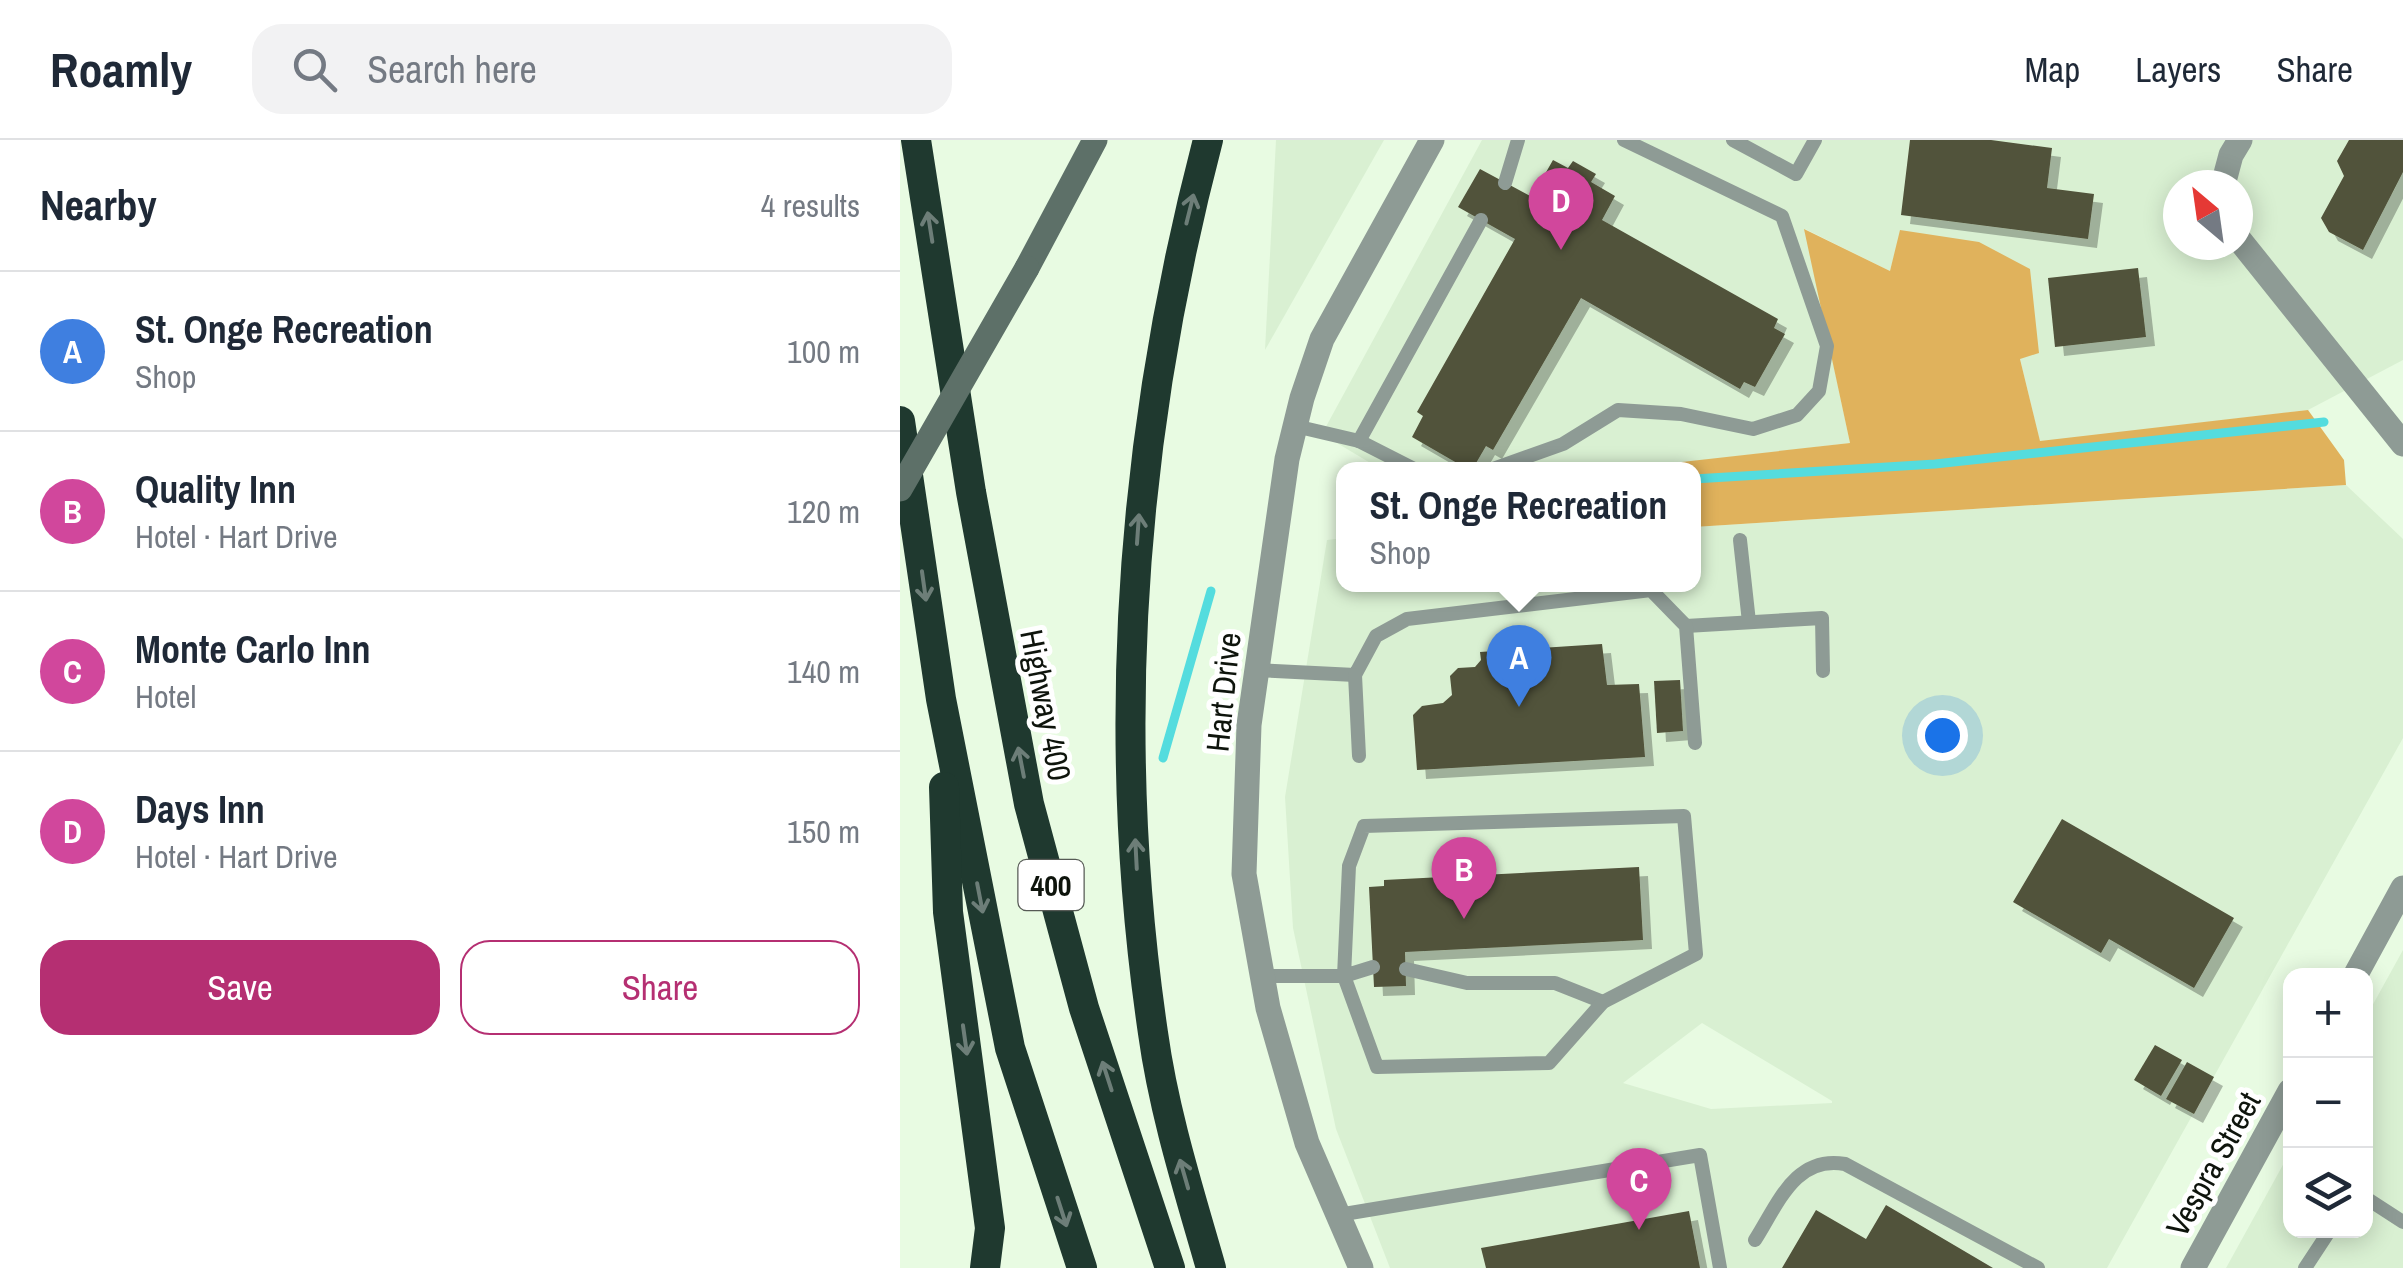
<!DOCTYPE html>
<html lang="en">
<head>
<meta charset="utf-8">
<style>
	body { margin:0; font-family:"Archivo Narrow",sans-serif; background:#f2f2f3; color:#1f2937 }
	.controls { position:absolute; right:30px; bottom:30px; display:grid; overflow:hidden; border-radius:20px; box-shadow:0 5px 25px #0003 }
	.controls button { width:90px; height:90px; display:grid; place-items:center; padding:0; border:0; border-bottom:2px solid #e0e1e3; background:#fff; color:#1f2937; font:50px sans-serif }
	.compass { position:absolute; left:1263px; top:30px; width:90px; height:90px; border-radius:50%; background:#fff; box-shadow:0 5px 25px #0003; rotate:331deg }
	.you { position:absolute; left:1042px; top:595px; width:35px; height:35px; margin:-25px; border:8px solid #fff; border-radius:50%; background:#1a73e8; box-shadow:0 0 0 15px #1a73e833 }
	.badge { display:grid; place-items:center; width:65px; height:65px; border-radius:50%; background:#b52f72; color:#fff; font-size:32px; font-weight:700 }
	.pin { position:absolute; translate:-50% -82px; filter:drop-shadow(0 2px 5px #0008) }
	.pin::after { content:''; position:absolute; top:52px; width:35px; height:30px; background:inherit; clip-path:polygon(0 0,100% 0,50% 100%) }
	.popup { position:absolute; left:436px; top:322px; width:365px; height:130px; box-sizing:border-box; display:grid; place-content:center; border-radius:20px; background:#fff; filter:drop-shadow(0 2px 8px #0005); font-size:32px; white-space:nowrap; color:#747a83 }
	.popup b { font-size:38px; color:#1f2937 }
	.popup::after { content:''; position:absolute; left:50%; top:100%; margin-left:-20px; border:20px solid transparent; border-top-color:#fff }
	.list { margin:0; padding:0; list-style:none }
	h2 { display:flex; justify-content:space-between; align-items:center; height:130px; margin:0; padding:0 40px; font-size:42px }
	h2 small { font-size:32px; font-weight:400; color:#747a83 }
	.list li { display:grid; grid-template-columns:65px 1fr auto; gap:30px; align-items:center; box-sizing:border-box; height:160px; padding:0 40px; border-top:2px solid #e0e1e3 }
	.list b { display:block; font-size:38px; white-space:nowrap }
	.list p { margin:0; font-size:32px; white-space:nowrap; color:#747a83 }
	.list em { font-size:32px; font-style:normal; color:#747a83 }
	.actions { display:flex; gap:20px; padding:30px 40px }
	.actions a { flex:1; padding:22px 0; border:2px solid #b52f72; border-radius:30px; text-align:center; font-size:35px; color:#b52f72 }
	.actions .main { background:#b52f72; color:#fff }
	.icon { flex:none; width:55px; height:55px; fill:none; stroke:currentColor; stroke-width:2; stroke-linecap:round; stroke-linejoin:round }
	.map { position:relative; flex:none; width:1503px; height:1128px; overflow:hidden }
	header { display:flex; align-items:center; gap:60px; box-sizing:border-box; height:140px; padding:0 50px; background:#fff; border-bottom:2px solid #e0e1e3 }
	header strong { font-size:48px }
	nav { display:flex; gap:55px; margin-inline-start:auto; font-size:35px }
	.search { width:700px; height:90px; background:#f2f2f3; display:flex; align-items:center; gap:25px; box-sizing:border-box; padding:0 35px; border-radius:30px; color:#747a83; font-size:38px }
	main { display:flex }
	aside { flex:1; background:#fff }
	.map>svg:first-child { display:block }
	.built { fill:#d9f0d2; fill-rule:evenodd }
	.forest { fill:#e0b25c }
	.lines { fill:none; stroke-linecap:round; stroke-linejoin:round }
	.stream { stroke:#54dcde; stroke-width:9 }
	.building { fill:#51523a; filter:url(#shadow) }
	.lane { stroke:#8e9b95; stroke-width:14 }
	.street { stroke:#8e9b95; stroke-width:25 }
	.secondary { stroke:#5d7068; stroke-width:25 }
	.highway { stroke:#1f392f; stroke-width:30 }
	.secondary-bridge { stroke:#5d7068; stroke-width:25 }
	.oneway { stroke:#6d7e78 }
	.labels { text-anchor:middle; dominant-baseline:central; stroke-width:10; stroke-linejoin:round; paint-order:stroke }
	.shield { fill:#fff; stroke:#565a55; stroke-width:2.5 }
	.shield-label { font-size:30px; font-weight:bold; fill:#0e140c }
	.street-label { font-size:32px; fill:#0e140c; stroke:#fff }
</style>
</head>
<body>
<header>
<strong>Roamly</strong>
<div class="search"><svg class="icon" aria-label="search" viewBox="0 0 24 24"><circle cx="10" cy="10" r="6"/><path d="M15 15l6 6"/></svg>Search here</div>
<nav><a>Map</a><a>Layers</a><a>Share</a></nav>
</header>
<main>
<aside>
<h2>Nearby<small>4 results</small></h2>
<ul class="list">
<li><span class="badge" style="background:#3f7fe0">A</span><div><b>St. Onge Recreation</b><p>Shop</p></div><em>100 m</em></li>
<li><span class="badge" style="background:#d1479c">B</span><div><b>Quality Inn</b><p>Hotel · Hart Drive</p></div><em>120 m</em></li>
<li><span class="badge" style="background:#d1479c">C</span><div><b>Monte Carlo Inn</b><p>Hotel</p></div><em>140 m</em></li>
<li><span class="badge" style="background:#d1479c">D</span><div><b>Days Inn</b><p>Hotel · Hart Drive</p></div><em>150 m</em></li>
</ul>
<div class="actions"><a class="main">Save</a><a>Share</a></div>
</aside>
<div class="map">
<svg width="1503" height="1128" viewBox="0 0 1503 1128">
	<defs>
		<filter id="shadow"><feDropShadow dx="9" dy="9" stdDeviation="0" flood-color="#0004"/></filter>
	</defs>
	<rect width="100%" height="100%" fill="#e8fbe2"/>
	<g class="built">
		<path d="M376,0H484L365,210Z"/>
		<path d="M582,0H1503V220L1408,270L1140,302L1120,219L1001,90L990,131L905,89L950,303L728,329L482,330L422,294ZM1278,45H1338V105H1278Z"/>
		<path d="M1446,345L1503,399V598L1207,1128H490L436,989L393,788L385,657L427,400L444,398V444H794V387ZM802,883L932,961V963L811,969L723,943Z"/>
		<path d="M1503,810V1128H1326L1390,1012V1090H1466V877Z"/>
	</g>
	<path class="forest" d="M904,89L990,131L1000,90L1079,102L1130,129L1139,213L1120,219L1140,301L1408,270L1444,320L1446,345L794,387V330L756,329L755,325L950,303Z"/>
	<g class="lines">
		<g class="stream">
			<path d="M794,339L1035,324L1424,282"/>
			<path d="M263,618L311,451"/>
		</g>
	</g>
	<g class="building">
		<path d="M1010,0H1091L1152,8L1147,48L1194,54L1188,99L1001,75Z"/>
		<path d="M1449,0H1503V32L1463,110L1429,92L1421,78L1444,36L1437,21Z"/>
		<path d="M653,20L668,28L673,21L696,34L691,42L715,56L702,80L878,179L874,188L885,194L855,247L844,242L840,249L681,158L593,310L586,306L572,330H569L512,297L523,276L517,272L615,99L558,67L580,29L632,57Z"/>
		<path d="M1238,128L1246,197L1155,207L1148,138Z"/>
		<path d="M702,504L707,545L739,544L745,617L517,630L513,575L522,566L543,563L552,555L550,536L558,528L575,527L581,520L580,512Z"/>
		<path d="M780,540L783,591L757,593L754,541Z"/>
		<path d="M1162,679L1334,778L1294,848L1209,799L1201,813L1113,762Z"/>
		<path d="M739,727L743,800L505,812L506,846L474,847L469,747L484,746V740Z"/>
		<path d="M1255,905L1282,920L1261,956L1234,940Z"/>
		<path d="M1287,922L1314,937L1294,974L1266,959Z"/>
		<path d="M986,1065L1093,1128H882L916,1070L966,1099Z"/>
		<path d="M789,1071L800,1128H586L581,1108Z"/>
	</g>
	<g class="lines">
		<g class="lane">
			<path d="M833,0L896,34L915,0"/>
			<path d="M605,43L618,0"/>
			<path d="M395,286L459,301L516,330"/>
			<path d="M459,301L581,80"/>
			<path d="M590,330L663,304L718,270L781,274L853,289L897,275L919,251L927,206L882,76L724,0"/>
			<path d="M840,400L849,482"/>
			<path d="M786,486L922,478L923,531"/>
			<path d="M356,530L455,535L476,496L507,479L751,450L786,486L795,603"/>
			<path d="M455,535L459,616"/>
			<path d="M506,829L567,843H655L703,862"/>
			<path d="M362,836H444L477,927L649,923L703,862L796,814L784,676L464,686L449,726L444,836L473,827"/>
			<path d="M1466,1058L1503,1082"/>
			<path d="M438,1075L800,1015L820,1128"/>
			<path d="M855,1100C878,1064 895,1015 945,1024L1138,1128"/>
			<path d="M1405,1128L1430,1090"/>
		</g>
		<g class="street">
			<path d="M1323,45L1331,15L1340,0"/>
			<path d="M1338,98L1503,304"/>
			<path d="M1455,836L1503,748"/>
			<path d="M461,1128L407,1003L368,868L344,734L349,585L387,319L402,258L422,199L532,0"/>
			<path d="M1293,1128L1390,951"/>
		</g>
		<path class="secondary" d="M127,128L195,0"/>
		<g class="highway">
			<path d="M16,0L71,352L129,664L184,868L270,1128"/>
			<path d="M308,0C231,293 209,593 253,893C264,973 289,1051 311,1128"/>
			<path d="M0,281L41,559L110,908L182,1128"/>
			<path d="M44,647L48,772L90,1088L85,1128"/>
		</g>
		<path class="secondary-bridge" d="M0,349L127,128"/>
	</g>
	<defs><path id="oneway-shaft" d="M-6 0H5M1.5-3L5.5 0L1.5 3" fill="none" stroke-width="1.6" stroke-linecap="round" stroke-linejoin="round" transform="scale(2.5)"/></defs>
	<g class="oneway">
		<use href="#oneway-shaft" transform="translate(290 69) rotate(-76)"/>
		<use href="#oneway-shaft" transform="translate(30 87) rotate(-99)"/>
		<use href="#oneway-shaft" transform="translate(238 389) rotate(-86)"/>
		<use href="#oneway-shaft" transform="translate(24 446) rotate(82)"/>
		<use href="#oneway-shaft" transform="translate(121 622) rotate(-101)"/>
		<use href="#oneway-shaft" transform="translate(236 714) rotate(-93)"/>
		<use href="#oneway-shaft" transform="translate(80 758) rotate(79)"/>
		<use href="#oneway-shaft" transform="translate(65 900) rotate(82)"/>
		<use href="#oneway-shaft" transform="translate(207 936) rotate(-108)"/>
		<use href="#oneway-shaft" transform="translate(284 1034) rotate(-106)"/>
		<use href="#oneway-shaft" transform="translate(162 1072) rotate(72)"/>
	</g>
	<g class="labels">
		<rect class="shield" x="118.5" y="720" width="65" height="50" rx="8"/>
		<g class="shield-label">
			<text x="151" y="745">400</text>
		</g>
		<g class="street-label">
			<text transform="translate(323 552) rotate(-84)">Hart Drive</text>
			<text transform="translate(146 565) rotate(79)">Highway 400</text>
			<text transform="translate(1313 1024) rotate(-61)">Vespra Street</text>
		</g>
	</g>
</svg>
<div class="controls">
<button>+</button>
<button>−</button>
<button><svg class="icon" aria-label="layers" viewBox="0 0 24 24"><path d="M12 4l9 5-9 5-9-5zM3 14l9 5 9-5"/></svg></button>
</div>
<svg class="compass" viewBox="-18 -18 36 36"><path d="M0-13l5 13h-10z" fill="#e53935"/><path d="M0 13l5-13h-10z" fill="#747a83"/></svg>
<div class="you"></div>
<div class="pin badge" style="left:619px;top:567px;background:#3f7fe0">A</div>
<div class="popup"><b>St. Onge Recreation</b>Shop</div>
<div class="pin badge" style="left:564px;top:779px;background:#d1479c">B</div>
<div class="pin badge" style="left:739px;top:1090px;background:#d1479c">C</div>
<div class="pin badge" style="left:661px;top:110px;background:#d1479c">D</div>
</div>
</main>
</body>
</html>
